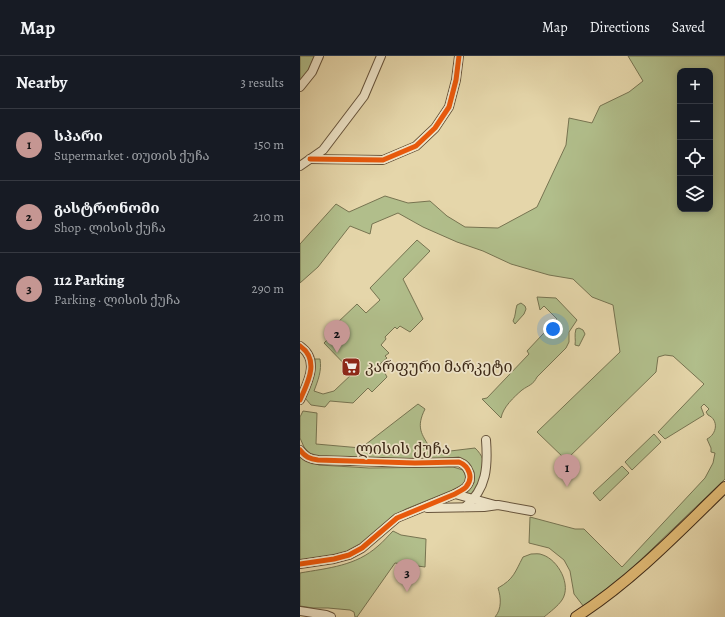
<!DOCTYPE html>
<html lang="en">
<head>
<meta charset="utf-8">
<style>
	body { margin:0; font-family:Alegreya,"Noto Serif Georgian",serif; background:#242831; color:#f1f3f6 }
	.controls { position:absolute; right:12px; top:12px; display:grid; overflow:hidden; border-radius:8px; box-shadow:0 2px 6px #0003 }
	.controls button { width:36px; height:36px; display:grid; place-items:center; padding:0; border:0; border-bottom:1px solid #363941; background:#171b24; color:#f1f3f6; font:20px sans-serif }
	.you { position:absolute; left:253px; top:273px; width:14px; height:14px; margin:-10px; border:3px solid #fff; border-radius:50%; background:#1a73e8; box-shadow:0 0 0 6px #1a73e833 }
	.badge { display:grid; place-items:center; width:26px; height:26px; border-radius:50%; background:#c59692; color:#111; font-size:13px; font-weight:700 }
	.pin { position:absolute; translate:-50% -33px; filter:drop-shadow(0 1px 2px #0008) }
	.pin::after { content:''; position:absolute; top:21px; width:14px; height:12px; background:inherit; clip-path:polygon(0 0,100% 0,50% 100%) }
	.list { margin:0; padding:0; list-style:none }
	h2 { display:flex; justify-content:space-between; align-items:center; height:52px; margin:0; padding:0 16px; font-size:17px }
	h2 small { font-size:13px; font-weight:400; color:#9ea1a6 }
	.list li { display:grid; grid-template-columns:26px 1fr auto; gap:12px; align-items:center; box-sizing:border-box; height:72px; padding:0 16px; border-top:1px solid #363941 }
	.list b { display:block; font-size:15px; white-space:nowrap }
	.list p { margin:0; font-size:13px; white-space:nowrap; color:#9ea1a6 }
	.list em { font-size:13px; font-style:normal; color:#9ea1a6 }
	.icon { flex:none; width:22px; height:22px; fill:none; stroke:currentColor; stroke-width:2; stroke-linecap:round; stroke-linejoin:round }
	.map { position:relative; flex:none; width:425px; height:561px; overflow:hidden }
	header { display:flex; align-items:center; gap:24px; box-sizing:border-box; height:56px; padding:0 20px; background:#171b24; border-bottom:1px solid #363941 }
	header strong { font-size:19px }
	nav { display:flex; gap:22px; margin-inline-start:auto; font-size:14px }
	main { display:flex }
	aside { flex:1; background:#171b24 }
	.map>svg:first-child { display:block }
	.green { fill:#b1be8b; stroke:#777451; fill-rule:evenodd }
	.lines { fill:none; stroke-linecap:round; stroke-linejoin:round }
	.minor-casing { stroke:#67543c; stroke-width:10 }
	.major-casing { stroke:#3d2917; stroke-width:12 }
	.minor { stroke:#eee4c8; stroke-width:8 }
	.major { stroke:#e2bb75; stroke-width:10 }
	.cycleway-casing { stroke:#eee4c8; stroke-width:8 }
	.cycleway { stroke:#e8590c; stroke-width:5 }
	.labels { text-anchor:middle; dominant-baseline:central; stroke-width:3.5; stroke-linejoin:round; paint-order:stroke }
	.poi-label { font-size:16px; fill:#3d2917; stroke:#eee4c8; text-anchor:start }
	.street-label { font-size:16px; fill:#3d2917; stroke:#eee4c8 }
</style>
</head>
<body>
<header>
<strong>Map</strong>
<nav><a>Map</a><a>Directions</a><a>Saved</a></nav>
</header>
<main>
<aside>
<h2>Nearby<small>3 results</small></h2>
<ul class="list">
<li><span class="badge">1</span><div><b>სპარი</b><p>Supermarket · თუთის ქუჩა</p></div><em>150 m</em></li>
<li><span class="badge">2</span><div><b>გასტრონომი</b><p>Shop · ლისის ქუჩა</p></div><em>210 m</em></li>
<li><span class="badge">3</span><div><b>112 Parking</b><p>Parking · ლისის ქუჩა</p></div><em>290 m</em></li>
</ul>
</aside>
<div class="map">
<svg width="425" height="561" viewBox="0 0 425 561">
	<rect width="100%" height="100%" fill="#e5d6aa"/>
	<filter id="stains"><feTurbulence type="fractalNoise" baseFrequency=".005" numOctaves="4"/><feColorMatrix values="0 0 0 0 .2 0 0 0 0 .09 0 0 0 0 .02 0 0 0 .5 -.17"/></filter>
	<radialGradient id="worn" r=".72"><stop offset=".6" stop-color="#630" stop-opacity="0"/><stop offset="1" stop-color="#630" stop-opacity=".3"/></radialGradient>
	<g class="green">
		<path d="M0,0H19L0,31Z"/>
		<path d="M328,0H425V423L327,517L284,551L274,538L270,515L264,504L249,492L229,487L230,461L275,473H284L322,511L405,422L413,407L415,397L411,396V392L407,383C417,378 419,364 408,359L406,356L409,353L404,348L401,351L404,359L365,383L358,376L404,328L373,300L365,299L358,301L356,316L266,404L237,376L320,296L313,249L292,241L273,223L249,219L211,208L183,195L157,186L123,171L98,157L72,168L70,178L50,170L18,211L0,227V188L36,148L49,156L85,140L108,147L130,145L147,160L165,171L198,172L237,151L266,89L269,62L292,67L300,50L329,36L343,25ZM380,15H410V153H380Z"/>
		<path d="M117,184L130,195L103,223L123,263L110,276L100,270L97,273L95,271L85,281L86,283L81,289L89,297L85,300L87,302L80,308L87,321L72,336L68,332L53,347L30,345L25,351L11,349L5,342L13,322L15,303H20C22,315 18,324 14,335L23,338L34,335L53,317L24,287L38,273L35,269L57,248L66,257L80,244L70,232Z"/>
		<path d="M237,241L256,242L277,264L269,276V286L266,292L237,321C233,329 229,329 222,334C214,341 203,351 201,362L182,343L187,342L229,298L227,295L257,263L244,250L240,254Z"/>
		<path d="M221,247L225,250L226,253L224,258L215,268L213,265C216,259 215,255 217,249Z"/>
		<path d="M279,272L283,274L285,278L279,290L275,289C276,284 274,279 276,273Z"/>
		<path d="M118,348L125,353C116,371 121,378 131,393L142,396L175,392C191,407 183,423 172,438L165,437L174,427V416L167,406L159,401L122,404L37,403L11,399L4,391L0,382V361L3,355L17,357L16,388L61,392Z"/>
		<path d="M354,378L361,386L332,414L325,406Z"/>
		<path d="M0,400L3,403L19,409L69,412L153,411L163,414L166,421L165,427L160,431L106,453L91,461L63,489L49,497L0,506Z"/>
		<path d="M322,410L329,417L300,445L293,437Z"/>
		<path d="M93,475L101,479L126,483L125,511L95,507L57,561H55L54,556L50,554L28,552H13L0,550V517C28,512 56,510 78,490C83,486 88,480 93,475Z"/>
		<path d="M231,498C235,498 239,497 243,499C258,504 272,529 262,544C258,550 250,556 244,561H195C202,553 201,541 198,532C214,523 215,516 223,501Z"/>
	</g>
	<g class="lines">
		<g class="minor-casing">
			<g id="minor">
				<path d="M0,31L12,16L19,0"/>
				<path d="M10,103L83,104L116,90L135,72L149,51L156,24L159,0"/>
				<path d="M0,110L23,94L64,40L81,0"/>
				<path d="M0,290C20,304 8,326 0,344"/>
				<path d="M0,394C5,401 10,403 18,404L115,407L159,406C169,410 174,422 166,431C163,434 158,436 155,438L97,462L62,492L49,499L34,503L0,508"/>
				<path d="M155,438L195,449"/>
				<path d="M165,451C187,433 188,410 186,384"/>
				<path d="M127,452L184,451L198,449L231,455"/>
				<path d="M0,555L26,559L31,561"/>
			</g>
		</g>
		<g class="major-casing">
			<path id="major" d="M276,561C332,525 378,477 425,431"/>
		</g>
		<use href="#minor" class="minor"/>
		<use href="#major" class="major"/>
		<g class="cycleway-casing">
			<g id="cycleway">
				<path d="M10,103L83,104L116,90L135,72L149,51L156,24L159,0"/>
				<path d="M0,290C20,304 8,326 0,344"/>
				<path d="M0,394C5,401 10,403 18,404L115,407L159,406C169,410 174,422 166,431C163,434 158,436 155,438L97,462L62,492L49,499L34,503L0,508"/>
			</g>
		</g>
		<use href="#cycleway" class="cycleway"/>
	</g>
	<defs>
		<g id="supermarket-square" transform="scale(1)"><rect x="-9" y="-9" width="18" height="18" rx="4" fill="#8f2418" stroke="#eee4c8"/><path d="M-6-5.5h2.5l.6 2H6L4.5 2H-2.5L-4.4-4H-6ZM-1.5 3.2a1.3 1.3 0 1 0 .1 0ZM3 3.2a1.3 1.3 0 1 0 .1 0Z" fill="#fff"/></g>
	</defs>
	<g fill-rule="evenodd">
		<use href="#supermarket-square" x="51" y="311"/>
	</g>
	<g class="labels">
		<g class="poi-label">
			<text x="65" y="311">კარფური მარკეტი</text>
		</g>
		<g class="street-label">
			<text x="103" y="393">ლისის ქუჩა</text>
		</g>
	</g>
	<rect width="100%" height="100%" filter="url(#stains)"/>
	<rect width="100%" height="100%" fill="url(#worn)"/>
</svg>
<div class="controls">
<button>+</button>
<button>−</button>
<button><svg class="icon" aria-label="locate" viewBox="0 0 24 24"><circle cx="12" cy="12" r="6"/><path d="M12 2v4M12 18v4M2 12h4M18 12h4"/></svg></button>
<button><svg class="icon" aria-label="layers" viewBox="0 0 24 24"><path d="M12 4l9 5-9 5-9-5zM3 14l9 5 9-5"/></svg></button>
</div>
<div class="you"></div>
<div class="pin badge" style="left:267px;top:431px">1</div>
<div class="pin badge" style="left:37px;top:297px">2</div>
<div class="pin badge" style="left:107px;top:536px">3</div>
</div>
</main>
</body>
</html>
